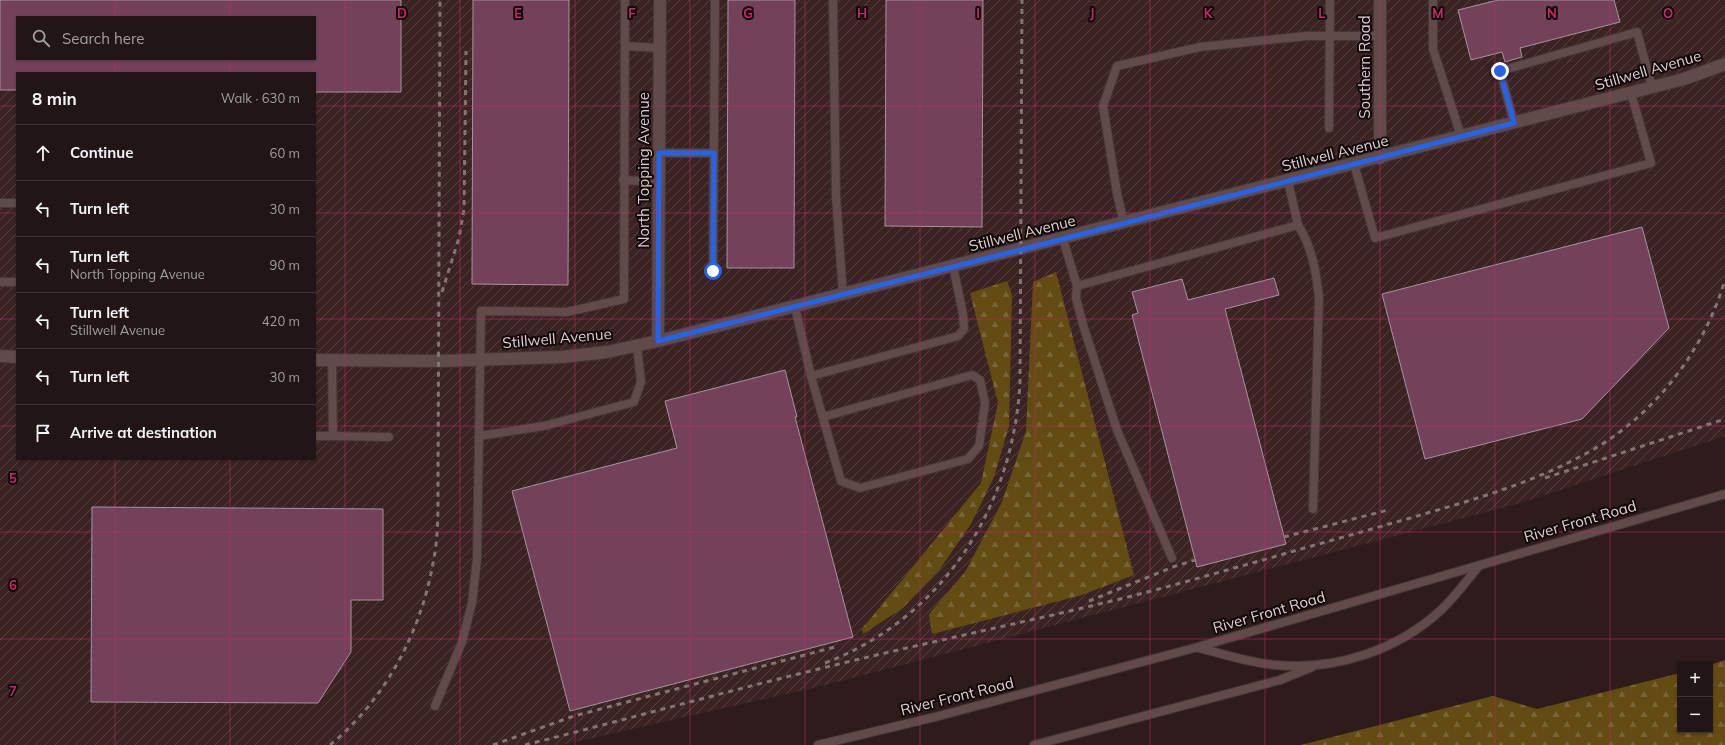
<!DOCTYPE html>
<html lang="en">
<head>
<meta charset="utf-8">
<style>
	body { margin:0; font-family:Mulish,sans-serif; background:#2a1e1e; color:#f1f3f6 }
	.controls { position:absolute; right:12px; bottom:12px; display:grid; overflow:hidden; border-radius:0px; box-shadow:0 1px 3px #0004 }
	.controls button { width:36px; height:36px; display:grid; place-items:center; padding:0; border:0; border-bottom:1px solid #3f3434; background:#221515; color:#f1f3f6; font:20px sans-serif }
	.stop { position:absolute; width:12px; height:12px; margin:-9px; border:3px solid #2563eb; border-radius:50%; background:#fff }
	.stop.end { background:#2563eb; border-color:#fff; box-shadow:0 1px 4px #0008 }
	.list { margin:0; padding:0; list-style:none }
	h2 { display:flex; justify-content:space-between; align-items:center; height:52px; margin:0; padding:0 16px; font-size:17px }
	h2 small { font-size:13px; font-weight:400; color:#a29fa0 }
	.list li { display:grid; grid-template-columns:26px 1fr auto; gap:12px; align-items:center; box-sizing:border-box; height:56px; padding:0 16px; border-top:1px solid #3f3434 }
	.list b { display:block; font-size:15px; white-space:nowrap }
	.list p { margin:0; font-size:13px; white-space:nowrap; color:#a29fa0 }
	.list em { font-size:13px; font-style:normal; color:#a29fa0 }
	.icon { flex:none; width:22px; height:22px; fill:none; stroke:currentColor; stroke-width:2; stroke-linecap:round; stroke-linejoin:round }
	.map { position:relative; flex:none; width:1725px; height:745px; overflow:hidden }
	.search { position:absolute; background:#221515; box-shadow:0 1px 3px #0004; left:16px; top:16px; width:300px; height:44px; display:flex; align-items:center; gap:10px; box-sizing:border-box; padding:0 14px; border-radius:0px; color:#a29fa0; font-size:15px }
	.panel { position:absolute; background:#221515; box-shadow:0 1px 3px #0004; left:16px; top:72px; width:300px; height:388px; border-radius:0px }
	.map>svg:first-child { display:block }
	.industrial { fill:url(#industrial-furrows); fill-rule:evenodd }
	.forest { fill:url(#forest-firs) }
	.building { fill:#73415a; stroke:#a8939c; fill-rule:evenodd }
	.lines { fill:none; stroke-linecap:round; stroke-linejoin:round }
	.lane-casing { stroke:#463736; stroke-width:10 }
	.street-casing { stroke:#463736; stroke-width:14 }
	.lane { stroke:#604b4a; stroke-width:8 }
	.street { stroke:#604b4a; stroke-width:12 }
	.rail { stroke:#847574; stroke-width:3; stroke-dasharray:5 5; stroke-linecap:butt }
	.route { stroke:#2563eb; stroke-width:5 }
	.grid { fill:none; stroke:#c52a67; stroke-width:1; stroke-opacity:0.55 }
	.labels { text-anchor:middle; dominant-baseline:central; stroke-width:4; stroke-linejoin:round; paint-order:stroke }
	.street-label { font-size:15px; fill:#ded1d0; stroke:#110909 }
	.grid-label { font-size:13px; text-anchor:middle; font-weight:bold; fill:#c52a67; stroke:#110909; stroke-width:4; stroke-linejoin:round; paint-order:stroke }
</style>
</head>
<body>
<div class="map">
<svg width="1725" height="745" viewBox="0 0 1725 745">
	<defs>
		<pattern id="industrial-furrows" width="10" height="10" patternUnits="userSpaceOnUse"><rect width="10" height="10" fill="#3b2323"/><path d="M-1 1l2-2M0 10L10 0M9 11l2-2" fill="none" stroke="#574242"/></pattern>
		<pattern id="forest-firs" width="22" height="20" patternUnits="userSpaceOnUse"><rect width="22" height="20" fill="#634b14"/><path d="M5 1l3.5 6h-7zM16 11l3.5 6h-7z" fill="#796435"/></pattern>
	</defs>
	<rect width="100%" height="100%" fill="#2e1c1c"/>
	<path class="industrial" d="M0,0H1725V436L1517,504L826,685L562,745H0ZM17,17H315V59H17ZM17,73H315V459H17Z"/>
	<g class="forest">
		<path d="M1056,272L1134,575L1082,595L932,634L929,614L965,572L1002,502L1026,431L1033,282Z"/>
		<path d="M1007,281L1012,295L1009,426L994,477L971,524L940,569L903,608L863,634L862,629L981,483L998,403L970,293Z"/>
		<path d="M1725,660V745H1301L1493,696L1537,709L1680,673V730H1710V665Z"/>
	</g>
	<g class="building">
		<path d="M0,0H401V92H315V73H17V90H0ZM17,17H315V59H17Z"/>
		<path d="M473,0H569L568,285L472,284Z"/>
		<path d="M728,0H795L794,268H727Z"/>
		<path d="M886,0H983L982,227L885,226Z"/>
		<path d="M1498,0H1614L1620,22L1520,48L1522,57L1505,62L1502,52L1471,60L1458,10Z"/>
		<path d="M1642,227L1669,328L1582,419L1425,459L1382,294Z"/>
		<path d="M1274,278L1279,295L1225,309L1286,544L1197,567L1132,315L1138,313L1132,292L1182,279L1188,300Z"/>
		<path d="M785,370L797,417H795L853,637L570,711L512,491L677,448L665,401Z"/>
		<path d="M92,507L383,509V600H351V652L318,703L91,702Z"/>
	</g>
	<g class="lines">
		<g class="lane-casing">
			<g id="lane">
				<path d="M833,0L836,196L843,295"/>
				<path d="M1433,0V49L1461,136"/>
				<path d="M625,46L660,48"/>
				<path d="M1514,123L1500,71L1637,32L1652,87"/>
				<path d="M1329,128L1330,0"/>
				<path d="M659,153H714"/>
				<path d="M1354,164L1375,238L1651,163L1631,93"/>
				<path d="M623,180L659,182"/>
				<path d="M0,203H17"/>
				<path d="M1124,223L1117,193L1103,106L1117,66L1200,47L1307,36H1380"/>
				<path d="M1298,225C1312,247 1316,271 1319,297L1313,509"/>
				<path d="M1063,239L1077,286L1298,225L1288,181"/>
				<path d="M713,271L715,0"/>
				<path d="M0,282H17"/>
				<path d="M1077,286L1076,298L1084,328L1117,430L1172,558"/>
				<path d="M795,307L811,376L958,336L964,329L963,314L953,266"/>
				<path d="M811,376L841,481L860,488L968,459L979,446L985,403L980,380L972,375L823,417"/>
				<path d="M315,436H333L332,360"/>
				<path d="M333,436L389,437"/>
				<path d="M479,436L544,426L634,402L641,382L637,346"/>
				<path d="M1199,648C1224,654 1250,663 1276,665C1335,671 1398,650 1441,610C1455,597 1467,580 1479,566"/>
				<path d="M435,706L462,642L472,603L477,559L481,311L567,312L624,299L625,0"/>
				<path d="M818,745L935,717L1198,647L1725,494"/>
				<path d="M1034,745L1280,680L1312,667"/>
			</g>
		</g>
		<g class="street-casing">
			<g id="street">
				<path d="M1380,158V0"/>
				<path d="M658,341L660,0"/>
				<path d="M0,356L17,357"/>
				<path d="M315,360L438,361L562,357L607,352L658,341C1000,255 1342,168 1684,79L1725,64"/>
			</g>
		</g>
		<use href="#lane" class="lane"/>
		<use href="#street" class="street"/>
		<g class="rail">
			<path d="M442,292L459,238L464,209L466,51"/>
			<path d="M1545,478L1725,419"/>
			<path d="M1284,537L1388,510"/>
			<path d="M1089,601L1173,567L1195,560"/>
			<path d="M825,663C943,618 1013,507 1020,383L1022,0"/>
			<path d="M330,745C385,700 421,632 433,563C438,540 438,516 438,493L440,0"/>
			<path d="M493,745L574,716L835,647"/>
			<path d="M525,745C628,719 731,690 835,665C933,641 1031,621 1128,597C1176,585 1223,571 1270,558C1321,543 1373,529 1424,514C1480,498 1536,481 1587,453C1653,417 1703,353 1725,280"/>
		</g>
	</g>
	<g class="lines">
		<path class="route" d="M713,271L714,153H659L658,341L1020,250L1514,123L1500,71"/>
	</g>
	<path class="grid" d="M115,0V17M230,0V17M345,0V745M460,0V745M575,0V745M690,0V745M805,0V745M920,0V745M1035,0V745M1150,0V745M1265,0V745M1380,0V745M1495,0V745M1610,0V745M115,59V73M230,59V73M0,106H17M315,106H1725M0,213H17M315,213H1725M0,319H17M315,319H1725M0,426H17M315,426H1725M115,459V745M230,459V745M0,532H1725M0,639H1725"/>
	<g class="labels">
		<g class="street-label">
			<text transform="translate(1364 67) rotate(-90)">Southern Road</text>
			<text transform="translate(1648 70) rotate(-16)">Stillwell Avenue</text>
			<text transform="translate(1335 153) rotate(-14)">Stillwell Avenue</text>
			<text transform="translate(643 170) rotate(-90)">North Topping Avenue</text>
			<text transform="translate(1022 233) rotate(-14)">Stillwell Avenue</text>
			<text transform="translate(557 338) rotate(-5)">Stillwell Avenue</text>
			<text transform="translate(1580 521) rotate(-16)">River Front Road</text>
			<text transform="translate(1269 612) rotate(-16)">River Front Road</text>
			<text transform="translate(957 696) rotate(-14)">River Front Road</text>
		</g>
	</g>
	<g class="grid-label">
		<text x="402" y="18">D</text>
		<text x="518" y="18">E</text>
		<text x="632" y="18">F</text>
		<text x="748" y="18">G</text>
		<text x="862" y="18">H</text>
		<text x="978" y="18">I</text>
		<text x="1092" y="18">J</text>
		<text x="1208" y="18">K</text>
		<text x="1322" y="18">L</text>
		<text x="1438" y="18">M</text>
		<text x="1552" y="18">N</text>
		<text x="1668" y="18">O</text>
		<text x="13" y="483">5</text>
		<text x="13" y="590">6</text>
		<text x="13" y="696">7</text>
	</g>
</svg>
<div class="controls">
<button>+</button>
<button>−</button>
</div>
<div class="stop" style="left:713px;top:271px"></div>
<div class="stop end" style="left:1500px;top:71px"></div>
<div class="search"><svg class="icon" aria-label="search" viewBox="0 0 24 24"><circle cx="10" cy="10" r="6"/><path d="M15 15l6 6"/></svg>Search here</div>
<section class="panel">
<h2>8 min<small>Walk · 630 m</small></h2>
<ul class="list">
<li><svg class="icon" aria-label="ahead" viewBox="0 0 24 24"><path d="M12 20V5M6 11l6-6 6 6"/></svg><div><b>Continue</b></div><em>60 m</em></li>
<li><svg class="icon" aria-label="left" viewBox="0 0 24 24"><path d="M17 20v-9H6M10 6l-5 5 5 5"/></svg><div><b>Turn left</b></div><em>30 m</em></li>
<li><svg class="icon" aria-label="left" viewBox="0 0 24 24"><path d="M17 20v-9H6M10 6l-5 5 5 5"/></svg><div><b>Turn left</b><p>North Topping Avenue</p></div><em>90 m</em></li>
<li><svg class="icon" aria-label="left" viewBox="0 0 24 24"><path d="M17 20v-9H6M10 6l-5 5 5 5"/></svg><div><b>Turn left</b><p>Stillwell Avenue</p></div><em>420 m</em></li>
<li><svg class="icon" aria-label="left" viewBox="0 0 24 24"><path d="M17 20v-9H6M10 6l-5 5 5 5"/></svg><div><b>Turn left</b></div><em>30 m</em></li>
<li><svg class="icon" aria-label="arrive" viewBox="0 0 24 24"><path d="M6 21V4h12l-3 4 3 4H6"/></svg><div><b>Arrive at destination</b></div></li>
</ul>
</section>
</div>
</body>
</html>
